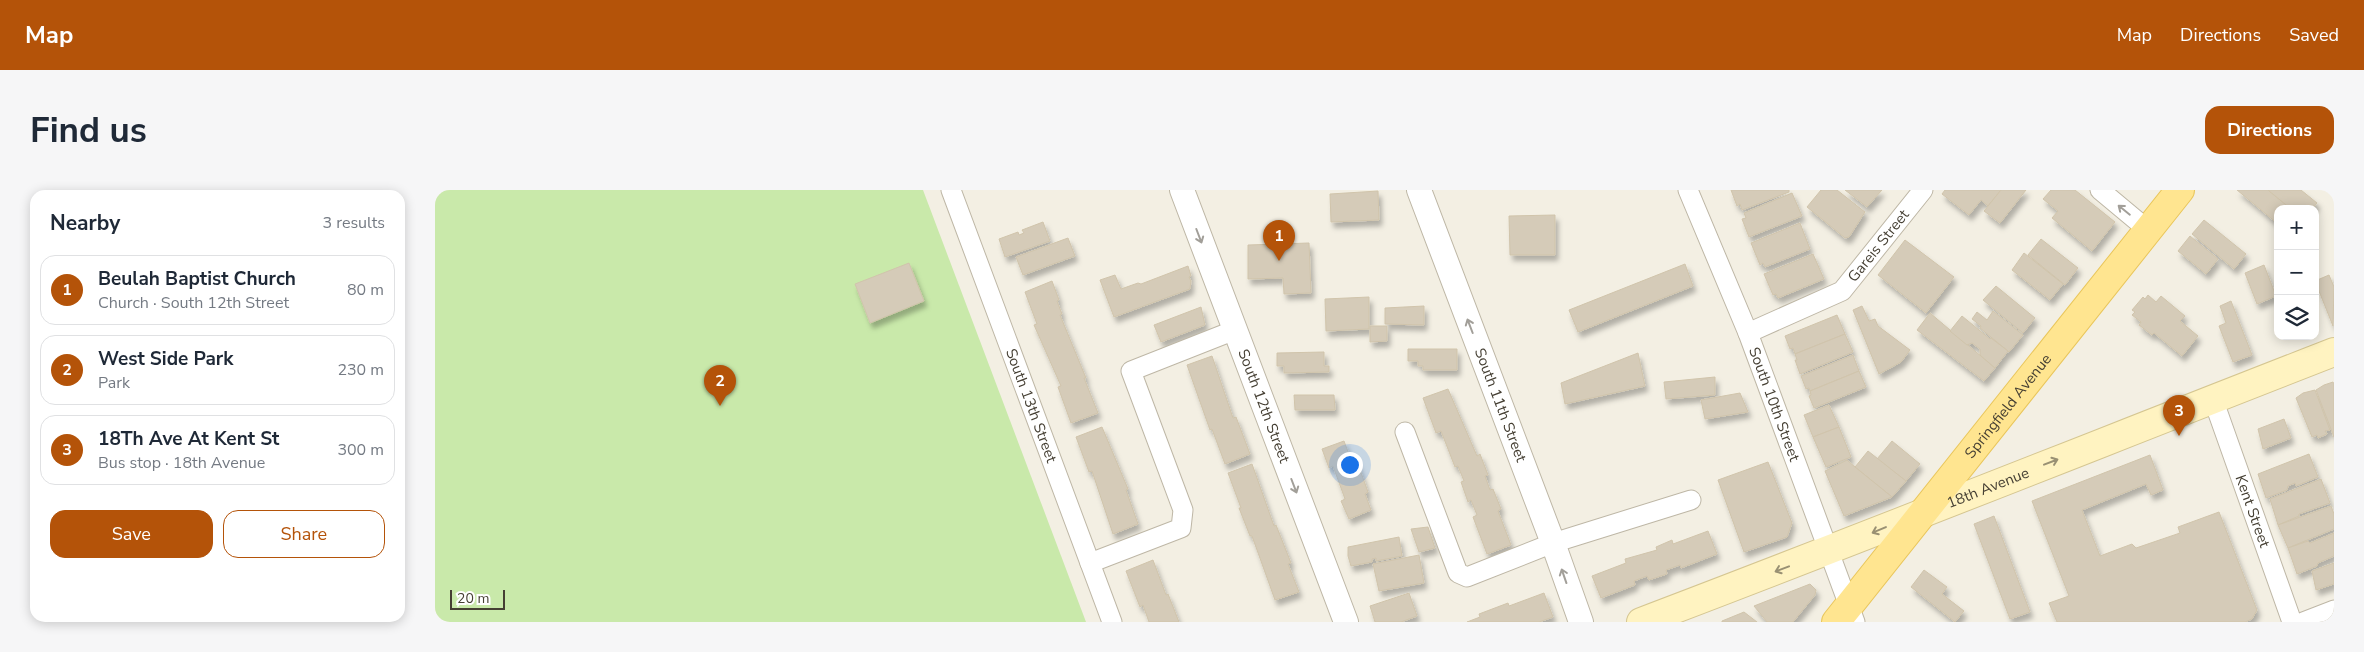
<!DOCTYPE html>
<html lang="en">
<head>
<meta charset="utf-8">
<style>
	body { margin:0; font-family:"Nunito Sans",sans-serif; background:#f6f6f7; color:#1f2937 }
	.controls { position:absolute; right:15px; top:15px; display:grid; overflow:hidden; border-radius:10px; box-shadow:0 2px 12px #0003 }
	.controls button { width:45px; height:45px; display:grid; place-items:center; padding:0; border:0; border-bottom:1px solid #e0e1e3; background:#fff; color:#1f2937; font:25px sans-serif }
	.scale { position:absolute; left:15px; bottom:12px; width:55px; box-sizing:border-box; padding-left:5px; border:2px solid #453f33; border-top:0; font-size:14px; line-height:18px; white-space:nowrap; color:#453f33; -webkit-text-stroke:4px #fff; paint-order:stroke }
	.you { position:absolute; left:914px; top:274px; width:18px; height:18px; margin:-12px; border:4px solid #fff; border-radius:50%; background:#1a73e8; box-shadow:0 0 0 8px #1a73e833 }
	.badge { display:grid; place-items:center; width:32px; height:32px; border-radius:50%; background:#b45309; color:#fff; font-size:16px; font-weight:700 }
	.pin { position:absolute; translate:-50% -41px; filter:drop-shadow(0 1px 2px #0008) }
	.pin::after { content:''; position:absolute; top:26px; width:18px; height:15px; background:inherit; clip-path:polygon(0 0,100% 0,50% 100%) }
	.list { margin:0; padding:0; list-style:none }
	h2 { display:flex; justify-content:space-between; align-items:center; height:65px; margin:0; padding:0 20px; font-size:21px }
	h2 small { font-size:16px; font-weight:400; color:#747a83 }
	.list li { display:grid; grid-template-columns:32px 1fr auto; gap:15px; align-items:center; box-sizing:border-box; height:70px; margin:0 10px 10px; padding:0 10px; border:1px solid #e0e1e3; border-radius:15px }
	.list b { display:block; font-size:19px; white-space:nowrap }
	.list p { margin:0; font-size:16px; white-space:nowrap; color:#747a83 }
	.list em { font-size:16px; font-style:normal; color:#747a83 }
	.actions { display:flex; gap:10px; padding:15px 20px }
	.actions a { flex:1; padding:11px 0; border:1px solid #b45309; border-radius:15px; text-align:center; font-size:18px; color:#b45309 }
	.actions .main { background:#b45309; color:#fff }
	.icon { flex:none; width:28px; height:28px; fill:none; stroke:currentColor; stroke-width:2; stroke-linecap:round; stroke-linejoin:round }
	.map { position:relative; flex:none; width:1899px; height:432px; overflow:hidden; border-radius:15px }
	header { display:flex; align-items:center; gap:30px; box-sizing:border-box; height:70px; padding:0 25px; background:#b45309; color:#fff }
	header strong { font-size:24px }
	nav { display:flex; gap:28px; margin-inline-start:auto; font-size:18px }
	.intro { display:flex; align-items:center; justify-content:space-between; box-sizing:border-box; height:120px; padding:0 30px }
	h1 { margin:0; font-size:35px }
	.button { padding:12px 22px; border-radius:15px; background:#b45309; color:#fff; font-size:18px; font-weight:700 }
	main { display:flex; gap:30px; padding:0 30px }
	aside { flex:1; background:#fff; border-radius:15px; box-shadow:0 2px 12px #0003 }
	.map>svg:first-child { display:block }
	.green { fill:#c9e9aa }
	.building { fill:#d5cbb8; stroke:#d0c4ab; filter:url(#shadow) }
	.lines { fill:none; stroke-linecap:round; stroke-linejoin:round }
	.minor-casing { stroke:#beb7a6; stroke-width:21 }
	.tertiary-casing { stroke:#beb7a6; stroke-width:26 }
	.secondary-casing { stroke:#d5c691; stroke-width:30 }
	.primary-casing { stroke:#e9c65b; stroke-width:30 }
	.minor { stroke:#fff; stroke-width:19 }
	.tertiary { stroke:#fff; stroke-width:24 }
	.secondary { stroke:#fff3c1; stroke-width:28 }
	.primary { stroke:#ffe590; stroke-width:28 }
	.oneway { stroke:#a29f99 }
	.oneway2 { stroke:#999073 }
	.labels { text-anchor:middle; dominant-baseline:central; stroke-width:4; stroke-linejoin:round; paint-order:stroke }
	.street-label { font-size:15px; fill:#453f33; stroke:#fff }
</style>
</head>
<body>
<header>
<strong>Map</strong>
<nav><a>Map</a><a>Directions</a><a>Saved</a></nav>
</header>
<div class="intro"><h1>Find us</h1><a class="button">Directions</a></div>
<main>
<aside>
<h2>Nearby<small>3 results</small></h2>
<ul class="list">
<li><span class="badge">1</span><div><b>Beulah Baptist Church</b><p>Church · South 12th Street</p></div><em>80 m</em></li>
<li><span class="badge">2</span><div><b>West Side Park</b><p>Park</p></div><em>230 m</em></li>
<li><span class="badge">3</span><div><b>18Th Ave At Kent St</b><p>Bus stop · 18th Avenue</p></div><em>300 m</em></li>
</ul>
<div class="actions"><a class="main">Save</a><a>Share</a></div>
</aside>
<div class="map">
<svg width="1899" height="432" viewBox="0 0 1899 432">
	<defs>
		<filter id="shadow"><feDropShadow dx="3" dy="5.5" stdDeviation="2.5" flood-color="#0004"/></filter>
	</defs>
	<rect width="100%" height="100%" fill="#f3efe3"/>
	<path class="green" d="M0,0H488L651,432H0Z"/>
	<g class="building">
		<path d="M1296,0H1354V2L1307,20L1305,14L1302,16Z"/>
		<path d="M1386,0H1402L1430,22L1414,47L1410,48L1372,17Z"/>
		<path d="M1410,0H1447L1432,17Z"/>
		<path d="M1510,0H1566L1553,16L1546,10L1534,25L1507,4Z"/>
		<path d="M1566,0H1591L1565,33L1549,21Z"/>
		<path d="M1616,0H1640L1680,32L1657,61L1617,28L1623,21L1608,9Z"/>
		<path d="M1802,0H1833L1856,19H1843V34Z"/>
		<path d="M1833,0H1866L1882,13L1877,19H1856Z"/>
		<path d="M943,1L944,30L896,32L895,4Z"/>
		<path d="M1357,3L1367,26L1314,47L1307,29L1311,28L1309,23Z"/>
		<path d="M1120,25V65H1075L1074,26Z"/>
		<path d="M1769,30L1811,64L1799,79L1757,44Z"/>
		<path d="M608,32L615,51L570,67L564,49L583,42L584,45L589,43L587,40Z"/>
		<path d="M1365,33L1375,59L1330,77L1328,73L1325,75L1316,53Z"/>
		<path d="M1755,46L1783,69L1771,84L1743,61Z"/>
		<path d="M633,48L640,66L588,85L581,67Z"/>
		<path d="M1606,49L1643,78L1630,95L1593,65Z"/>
		<path d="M1470,50L1519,87L1491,123L1443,85Z"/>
		<path d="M874,53L876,103L849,104L848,88L813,89V55Z"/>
		<path d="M1589,63L1628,94L1615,110L1577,80Z"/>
		<path d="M1378,64L1389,89L1343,108L1341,104L1338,105L1329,84Z"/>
		<path d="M474,73L489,111L435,133L420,94Z"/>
		<path d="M1250,74L1258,96L1143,142L1134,120Z"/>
		<path d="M1829,75L1841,106L1822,114L1810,83Z"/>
		<path d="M753,76L756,86L754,87L756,91L755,99L679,127L665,90L680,85L686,99L703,93L706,94Z"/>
		<path d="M1894,85L1899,97L1898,136L1880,91Z"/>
		<path d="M617,91L624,110L622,111L627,124L625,125L651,188H649L663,223L636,233L623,197L626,196L599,135L602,134L590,102Z"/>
		<path d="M1561,96L1600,128L1588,143L1548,110Z"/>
		<path d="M1713,105L1721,112L1726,106L1750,126L1745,131L1763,146L1747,166L1719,143L1717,145L1704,135L1706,132L1697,125L1700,122L1697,120L1708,107L1710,109Z"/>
		<path d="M934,107V139L891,141L890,109Z"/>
		<path d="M1796,111L1817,165L1798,172L1784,136L1791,133L1785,116Z"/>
		<path d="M989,116V135L950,134V118Z"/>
		<path d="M1427,116L1434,131L1440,129L1443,136L1475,160L1466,172L1444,184L1418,120Z"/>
		<path d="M766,117L770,135L726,152L719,135Z"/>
		<path d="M1558,121L1588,145L1574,162L1545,138L1546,136L1537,129L1542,122L1552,130Z"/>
		<path d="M1495,123L1560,178L1549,191L1482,140Z"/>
		<path d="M1402,125L1410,144L1360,164L1358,158L1355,159L1350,146Z"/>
		<path d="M1527,126L1555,149L1556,148L1573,161L1560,178L1545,165V159L1537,153L1532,155L1515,141Z"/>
		<path d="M935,136H952V151L935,152Z"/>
		<path d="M1410,144L1418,162L1365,184L1360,170H1362L1360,164Z"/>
		<path d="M973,159H1022V180H988V176H983V171H973Z"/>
		<path d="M889,162V176H894V182L849,183V176H842V163Z"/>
		<path d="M1203,163L1210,196L1130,214L1126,193Z"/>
		<path d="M1418,165L1424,181L1375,201L1374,198L1371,199L1366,186Z"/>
		<path d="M777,166L798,228L801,227L815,264L790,274L777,239L775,240L752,175Z"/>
		<path d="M1424,181L1431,197L1379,218L1374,206L1376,205L1375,201Z"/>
		<path d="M1280,187V205L1231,209L1229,192Z"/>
		<path d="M1898,192L1899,194V247L1881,200L1889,195Z"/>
		<path d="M1013,199L1042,266L1045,264L1053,285L1050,286L1055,300L1058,299L1066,319L1063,321L1076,355L1052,364L1038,327L1042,325L1036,310L1033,312L1026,292L1029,291L1023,276L1020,277L1006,241L1001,243L988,208Z"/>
		<path d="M1880,200L1895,240L1890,241L1892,244L1883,248L1882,245L1877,247L1861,208L1868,203Z"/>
		<path d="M1305,203L1313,222L1270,229L1266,210Z"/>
		<path d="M859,205H899L900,220H860Z"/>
		<path d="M1394,215L1404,237L1378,247L1369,225Z"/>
		<path d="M1849,229L1856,248L1828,259L1823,239Z"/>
		<path d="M667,237L693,299L691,300L703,334L678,344L657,281L654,282L641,247Z"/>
		<path d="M1404,237L1416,267L1391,277L1378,247Z"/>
		<path d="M909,251L915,267L920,266L933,302L930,304L936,320L914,329L906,311L910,309L898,276L894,278L887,259Z"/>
		<path d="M1457,251L1485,274L1471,291L1442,269Z"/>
		<path d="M1433,261L1471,291L1457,307L1420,277Z"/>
		<path d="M1874,264L1883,287L1861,296L1860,293L1853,296L1852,300L1831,308L1823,284Z"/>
		<path d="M1715,265L1728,300L1716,305L1711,294L1647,320L1665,366L1697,354L1701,358L1745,343L1743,337L1784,322L1822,420L1817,429L1810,432H1622L1614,413L1634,406L1597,311Z"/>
		<path d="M1412,270L1420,277L1457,307L1409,326L1390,281Z"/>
		<path d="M1333,272L1357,333L1352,347L1309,362L1283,290Z"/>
		<path d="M817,274L839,336L841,335L856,373L853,374L864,402L840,410L817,346H815L804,318H806L793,283Z"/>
		<path d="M1886,289L1895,313L1864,324V326L1843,335L1835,309Z"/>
		<path d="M1896,316L1899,324V339L1853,358L1843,335Z"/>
		<path d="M1559,326L1595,422L1575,429L1539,334Z"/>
		<path d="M993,337L1000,358L984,362L976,339Z"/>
		<path d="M1273,341L1282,364L1246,378L1245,375L1231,380L1232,384L1214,390L1212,386L1199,391L1200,395L1166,408L1157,386L1191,373L1190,369L1222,360L1221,357L1237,350L1238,354Z"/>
		<path d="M1899,343V366L1883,373L1882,376L1862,384L1853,358L1873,351L1875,353Z"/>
		<path d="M964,347L967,366L941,371V368L937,369V372L916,376L913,366V357Z"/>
		<path d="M984,365L989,393L944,401L938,374Z"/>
		<path d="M718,370L731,405L733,404L744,432H714L708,415L705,417L691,381Z"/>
		<path d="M1899,373V394L1881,400L1877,381Z"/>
		<path d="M1489,380L1512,397L1507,404L1529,421L1520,432L1476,397Z"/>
		<path d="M1375,394L1381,400L1380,405L1358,432H1332L1319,416Z"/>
		<path d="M974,403L982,426L966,432H940L935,416Z"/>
		<path d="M1109,403L1118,427L1104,432H1032L1045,427L1044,424L1073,413L1074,416Z"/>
		<path d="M1309,422L1322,432H1287V431Z"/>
	</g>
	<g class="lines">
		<g class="minor-casing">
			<g id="minor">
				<path id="s1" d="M516,0L677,432"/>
				<path id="s2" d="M1253,0L1313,143L1420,432"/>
				<path d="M1665,0L1713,40"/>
				<path id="s3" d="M1313,143L1407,101L1488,0"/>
				<path id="s4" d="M1778,209L1857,432"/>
				<path d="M970,242L1023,383L1032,387L1118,353L1256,310"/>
				<path d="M655,373L746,338L748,320L696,181L800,140"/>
				<path d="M1868,432L1899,420"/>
			</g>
		</g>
		<g class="tertiary-casing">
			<g id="tertiary">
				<path id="s5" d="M747,0L911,432"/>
				<path id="s6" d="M984,0L1118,353L1146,432"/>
			</g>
		</g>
		<g class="secondary-casing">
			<g id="secondary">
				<path id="s7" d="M1206,432C1438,344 1668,252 1899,162"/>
			</g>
		</g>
		<g class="primary-casing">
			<g id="primary">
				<path id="s8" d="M1401,432L1745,0"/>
			</g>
		</g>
		<use href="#minor" class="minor"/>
		<use href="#tertiary" class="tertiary"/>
		<use href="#secondary" class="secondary"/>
		<use href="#primary" class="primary"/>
	</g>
	<defs><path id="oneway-shaft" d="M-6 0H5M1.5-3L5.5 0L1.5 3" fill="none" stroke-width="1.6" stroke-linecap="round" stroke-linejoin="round" transform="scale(1.25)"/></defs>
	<g class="oneway">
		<use href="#oneway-shaft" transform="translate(1689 20) rotate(-141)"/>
		<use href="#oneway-shaft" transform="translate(764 46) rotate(69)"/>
		<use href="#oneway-shaft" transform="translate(1035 136) rotate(-111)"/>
		<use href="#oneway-shaft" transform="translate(859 296) rotate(69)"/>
		<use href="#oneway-shaft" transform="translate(1129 386) rotate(-109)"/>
	</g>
	<g class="oneway2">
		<use href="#oneway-shaft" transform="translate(1616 272) rotate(-21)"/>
		<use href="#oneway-shaft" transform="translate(1444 340) rotate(157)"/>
		<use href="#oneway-shaft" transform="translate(1347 379) rotate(159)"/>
	</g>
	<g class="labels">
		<g class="street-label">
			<text stroke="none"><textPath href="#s3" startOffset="161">Gareis Street</textPath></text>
			<text stroke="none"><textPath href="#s2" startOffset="231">South 10th Street</textPath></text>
			<text stroke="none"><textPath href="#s1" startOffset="230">South 13th Street</textPath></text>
			<text stroke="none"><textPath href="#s5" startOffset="231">South 12th Street</textPath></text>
			<text stroke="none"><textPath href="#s6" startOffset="230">South 11th Street</textPath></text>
			<text stroke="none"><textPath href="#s8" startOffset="276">Springfield Avenue</textPath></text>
			<text stroke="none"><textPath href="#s7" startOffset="372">18th Avenue</textPath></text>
			<text stroke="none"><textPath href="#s4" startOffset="119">Kent Street</textPath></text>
		</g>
	</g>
</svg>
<div class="controls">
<button>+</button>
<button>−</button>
<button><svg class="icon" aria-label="layers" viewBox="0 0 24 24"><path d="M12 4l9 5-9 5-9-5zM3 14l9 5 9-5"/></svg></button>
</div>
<div class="scale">20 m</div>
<div class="you"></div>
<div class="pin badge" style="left:844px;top:71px">1</div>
<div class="pin badge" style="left:285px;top:216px">2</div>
<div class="pin badge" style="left:1744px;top:246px">3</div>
</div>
</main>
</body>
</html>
